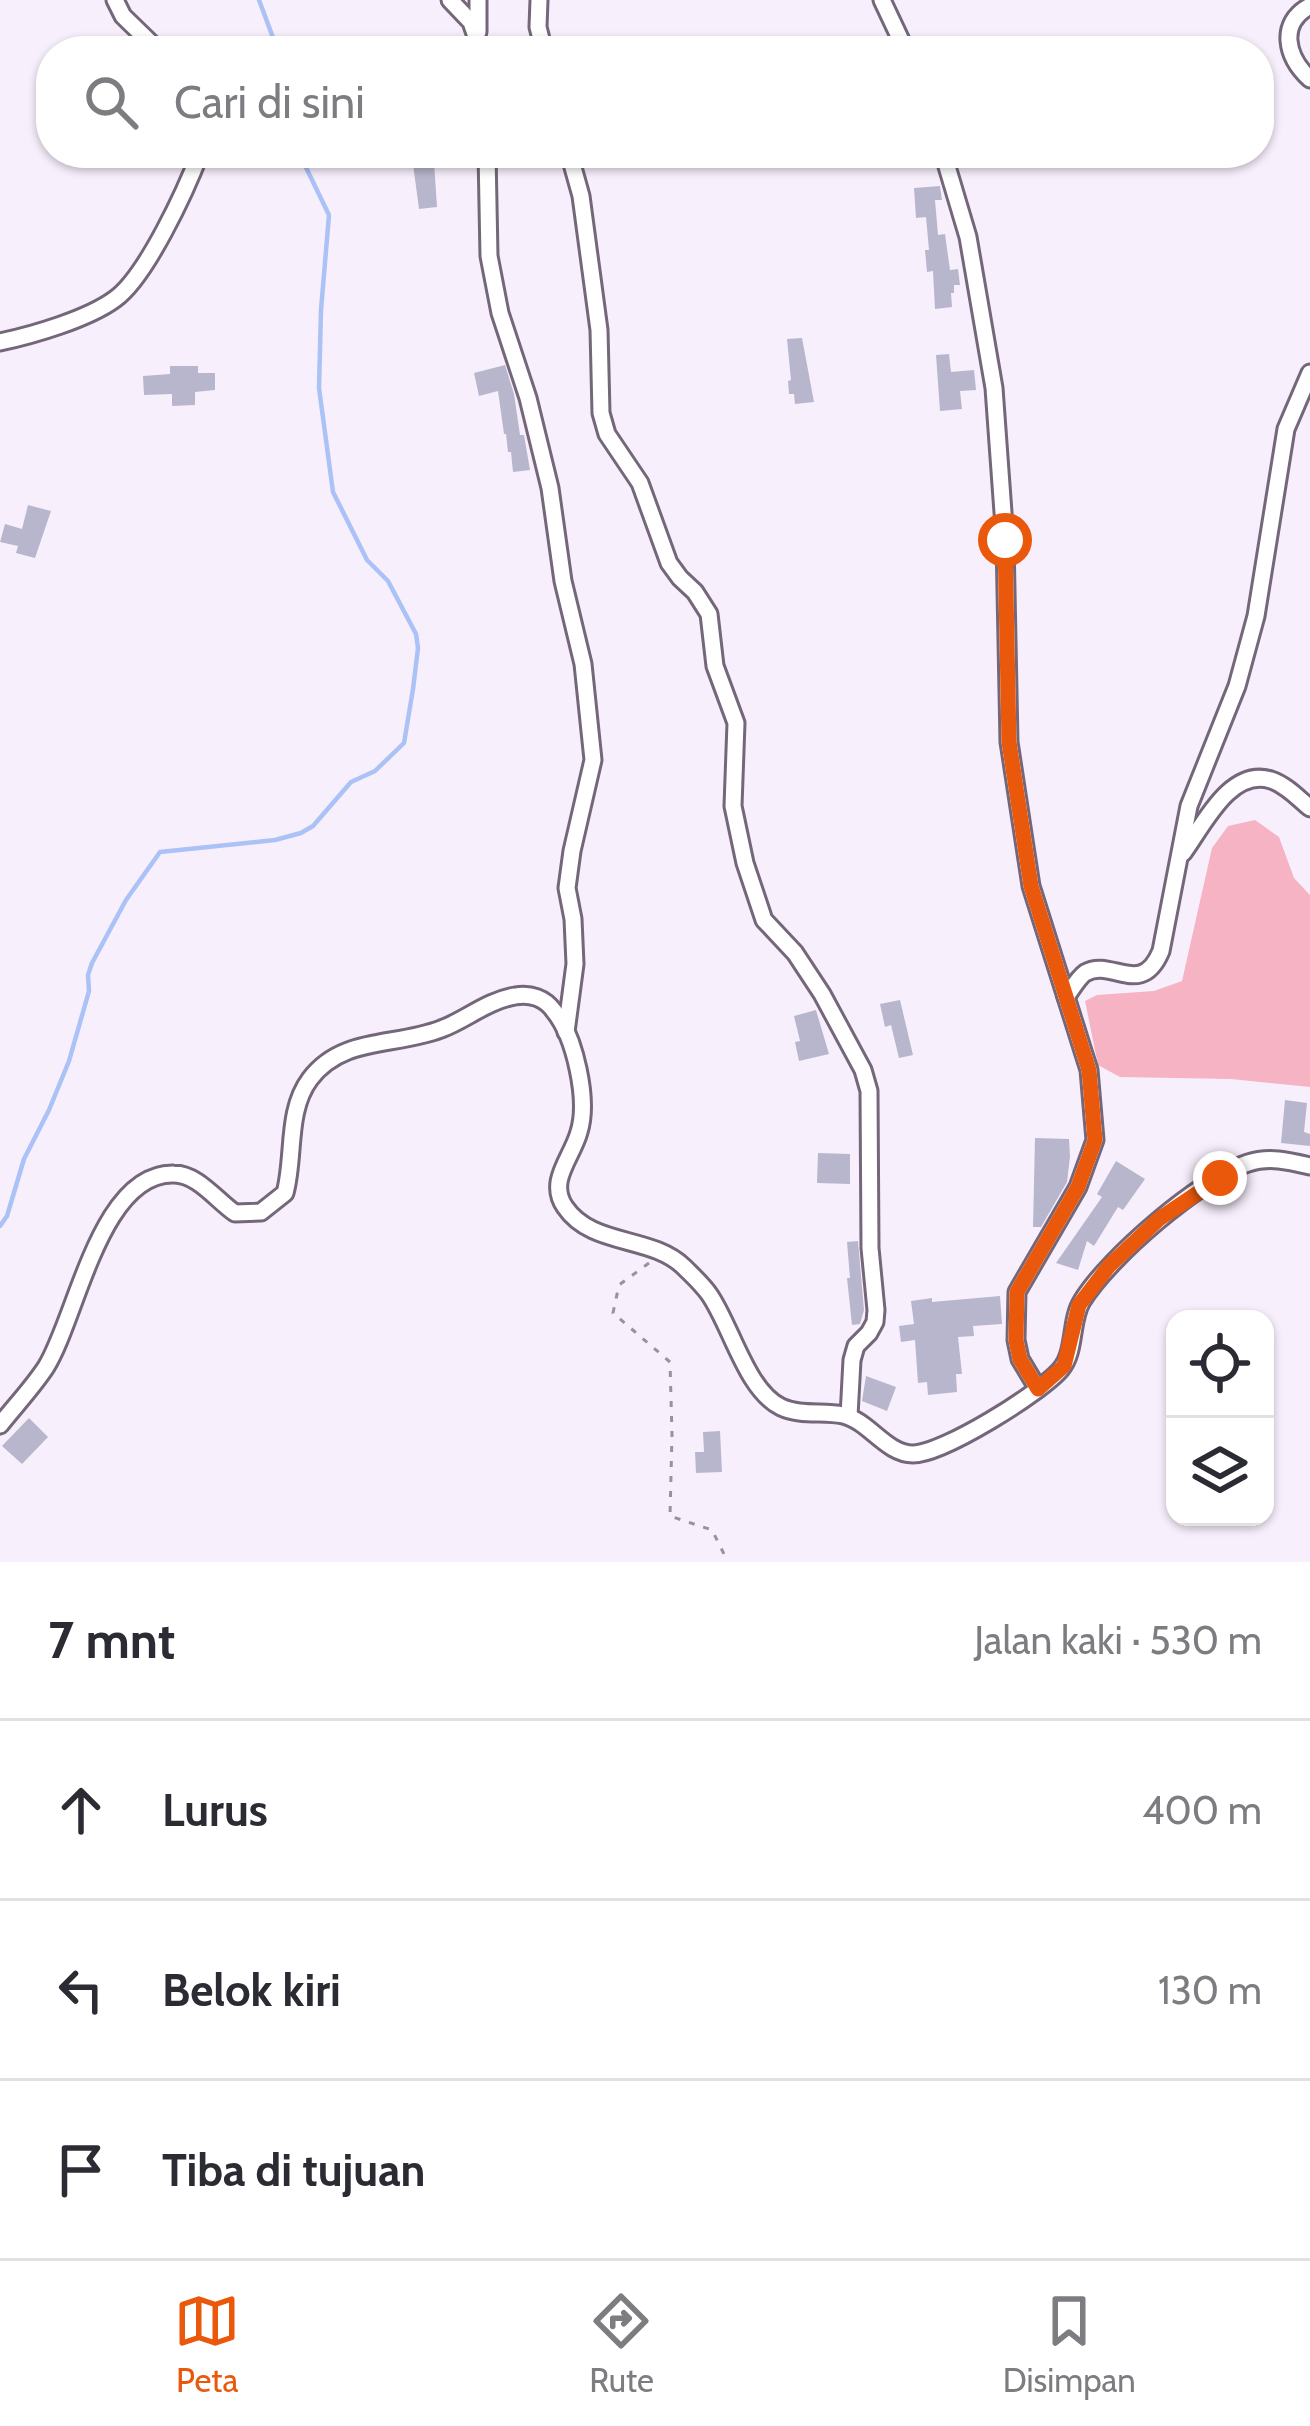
<!DOCTYPE html>
<html lang="id">
<head>
<meta charset="utf-8">
<style>
	body { margin:0; font-family:Cabin,sans-serif; background:#f2f2f3; color:#2b2b33 }
	.controls { position:absolute; right:36px; bottom:36px; display:grid; overflow:hidden; border-radius:24px; box-shadow:0 3px 9px #0004 }
	.controls button { width:108px; height:108px; display:grid; place-items:center; padding:0; border:0; border-bottom:3px solid #e1e1e2; background:#fff; color:#2b2b33; font:60px sans-serif }
	.stop { position:absolute; width:36px; height:36px; margin:-27px; border:9px solid #ea580c; border-radius:50%; background:#fff }
	.stop.end { background:#ea580c; border-color:#fff; box-shadow:0 3px 12px #0008 }
	.list { margin:0; padding:0; list-style:none }
	h2 { display:flex; justify-content:space-between; align-items:center; height:156px; margin:0; padding:0 48px; font-size:51px }
	h2 small { font-size:39px; font-weight:400; color:#7c7c81 }
	.list li { display:grid; grid-template-columns:78px 1fr auto; gap:36px; align-items:center; box-sizing:border-box; height:180px; padding:0 48px; border-top:3px solid #e1e1e2 }
	.list b { display:block; font-size:45px; white-space:nowrap }
	.list em { font-size:39px; font-style:normal; color:#7c7c81 }
	.icon { flex:none; width:66px; height:66px; fill:none; stroke:currentColor; stroke-width:2; stroke-linecap:round; stroke-linejoin:round }
	.map { position:relative; flex:none; width:1310px; height:1562px; overflow:hidden }
	.search { position:absolute; background:#fff; box-shadow:0 3px 9px #0004; left:36px; right:36px; top:36px; height:132px; display:flex; align-items:center; gap:30px; box-sizing:border-box; padding:0 42px; border-radius:48px; color:#7c7c81; font-size:45px }
	.sheet { height:696px; background:#fff }
	nav { display:flex; justify-content:space-around; align-items:center; box-sizing:border-box; height:168px; border-top:3px solid #e1e1e2; background:#fff; font-size:33px; color:#7c7c81 }
	nav a { display:grid; justify-items:center; gap:6px }
	nav .on { color:#ea580c }
	.map>svg:first-child { display:block }
	.green { fill:#f6b3c3 }
	.lines { fill:none; stroke-linecap:round; stroke-linejoin:round }
	.stream { stroke:#aac2f5; stroke-width:4.5 }
	.building { fill:#b8b6cd }
	.street-casing { stroke:#74677a; stroke-width:21 }
	.path { stroke:#99929c; stroke-width:3; stroke-dasharray:6 9; stroke-linecap:butt }
	.street { stroke:#fff; stroke-width:15 }
	.route { stroke:#ea580c; stroke-width:15 }
</style>
</head>
<body>
<div class="map">
<svg width="1310" height="1562" viewBox="0 0 1310 1562">
	<rect width="100%" height="100%" fill="#f8effc"/>
	<path class="green" d="M1255,820L1279,837L1294,878L1310,895V1087L1231,1079L1120,1077L1098,1065L1085,1001L1097,995L1154,991L1182,981L1212,848L1228,826Z"/>
	<g class="lines">
		<g class="stream">
			<path d="M259,0L278,51"/>
			<path d="M0,1226L7,1216L24,1159L49,1110L69,1061L89,991L88,975L92,963L126,900L160,852L275,840L301,833L313,826L351,782L375,771L404,743L413,689L418,648L416,634L388,581L367,560L333,492L319,388L321,310L329,215L299,153"/>
		</g>
	</g>
	<g class="building">
		<path d="M434,162L437,207L419,209L413,164Z"/>
		<path d="M940,186L942,200H935L938,235L945,234L950,270L958,269L960,285H954V293H951L952,307L935,309L933,271L927,272L925,250H929L926,217L916,218L914,188Z"/>
		<path d="M802,338L814,402L795,404L794,394H789L788,381L791,380L787,339Z"/>
		<path d="M949,354L951,372L974,370L976,390L960,391L962,409L940,411L936,355Z"/>
		<path d="M505,365L514,394L520,435H524L530,470L513,472L511,452H508L506,434H504L498,391L479,396L474,373Z"/>
		<path d="M170,366H198V373H215V390L195,392V405L172,406V394L144,395L143,376L170,374Z"/>
		<path d="M28,505L51,511L35,558L16,553L18,546L0,542L5,524L22,529Z"/>
		<path d="M900,1000L913,1055L899,1058L891,1025L885,1027L880,1004Z"/>
		<path d="M816,1010L829,1054L799,1061L795,1042L800,1041L794,1016Z"/>
		<path d="M1285,1100L1307,1103L1304,1132L1310,1134V1146L1281,1143Z"/>
		<path d="M1035,1138L1069,1139L1070,1157L1067,1182L1041,1227H1033Z"/>
		<path d="M818,1153L850,1154V1184L817,1183Z"/>
		<path d="M1116,1161L1145,1179L1123,1210L1118,1207L1094,1246L1087,1241L1078,1270L1056,1263L1102,1197L1097,1194Z"/>
		<path d="M858,1241L864,1310L860,1324L852,1325L847,1278H850L847,1242Z"/>
		<path d="M1000,1296L1002,1324L973,1326L974,1336L958,1337L962,1374H956L957,1392L928,1395L927,1382L918,1383L915,1340L901,1342L899,1326L914,1324L911,1301L932,1298V1302Z"/>
		<path d="M866,1376L896,1387L887,1411L862,1401Z"/>
		<path d="M29,1418L48,1437L22,1464L2,1446Z"/>
		<path d="M720,1431L722,1472L696,1473L695,1452H704L703,1432Z"/>
	</g>
	<g class="lines">
		<g class="street-casing">
			<g id="street">
				<path d="M115,0L123,16L159,51"/>
				<path d="M450,0L471,22L481,51"/>
				<path d="M539,0L538,27L544,51"/>
				<path d="M882,0L906,51"/>
				<path d="M1310,6C1278,23 1286,57 1310,79"/>
				<path d="M478,32V0"/>
				<path d="M487,153L489,256L500,313L528,398L550,488L563,581L583,664L593,760L572,851L567,888L573,919L575,964L566,1032"/>
				<path d="M569,153L581,196L599,330L601,413L607,434L640,483L669,563L680,578L695,592L709,614L715,666L736,723L733,806L745,863L764,920L795,953L822,994L863,1070L869,1091L870,1248L876,1310L875,1322L869,1333L856,1346L852,1360L849,1416"/>
				<path d="M943,153L968,237L994,388L1005,540L1009,742L1031,886L1089,1070L1095,1140L1078,1187L1017,1292L1016,1340L1020,1359L1038,1389"/>
				<path d="M0,342C33,335 88,319 115,299C146,277 186,190 200,153"/>
				<path d="M1183,853C1203,826 1230,767 1271,780C1286,785 1298,798 1310,808"/>
				<path d="M1066,997C1072,989 1078,978 1085,973C1111,957 1141,999 1161,951L1189,806L1237,686L1256,616L1286,429L1310,373"/>
				<path d="M0,1425C15,1406 33,1387 46,1367C77,1317 100,1172 174,1174C198,1174 217,1201 235,1213L261,1212L285,1193C295,1157 286,1111 310,1079C342,1036 395,1047 441,1029C466,1020 486,1001 515,996C530,993 545,998 554,1011C575,1037 589,1100 579,1132C572,1158 547,1181 565,1207C592,1247 651,1235 684,1267C692,1275 702,1284 709,1294C731,1325 746,1390 781,1407C800,1416 823,1411 843,1415C869,1421 886,1454 913,1454C943,1454 1042,1392 1061,1369C1076,1351 1070,1320 1082,1301C1108,1258 1201,1178 1248,1163C1269,1156 1289,1161 1310,1166"/>
			</g>
		</g>
		<path class="path" d="M649,1263L619,1285L613,1313L670,1362L672,1435L670,1516L712,1530L728,1562"/>
		<use href="#street" class="street"/>
	</g>
	<g class="lines">
		<path class="route" d="M1005,540L1009,742L1031,886L1089,1070L1095,1140L1078,1187L1017,1292L1016,1340L1020,1359L1038,1389L1064,1366L1079,1305L1109,1266L1159,1219L1220,1178"/>
	</g>
</svg>
<div class="controls">
<button><svg class="icon" aria-label="locate" viewBox="0 0 24 24"><circle cx="12" cy="12" r="6"/><path d="M12 2v4M12 18v4M2 12h4M18 12h4"/></svg></button>
<button><svg class="icon" aria-label="layers" viewBox="0 0 24 24"><path d="M12 4l9 5-9 5-9-5zM3 14l9 5 9-5"/></svg></button>
</div>
<div class="stop" style="left:1005px;top:540px"></div>
<div class="stop end" style="left:1220px;top:1178px"></div>
<div class="search"><svg class="icon" aria-label="search" viewBox="0 0 24 24"><circle cx="10" cy="10" r="6"/><path d="M15 15l6 6"/></svg>Cari di sini</div>
</div>
<section class="sheet">
<h2>7 mnt<small>Jalan kaki · 530 m</small></h2>
<ul class="list">
<li><svg class="icon" aria-label="ahead" viewBox="0 0 24 24"><path d="M12 20V5M6 11l6-6 6 6"/></svg><div><b>Lurus</b></div><em>400 m</em></li>
<li><svg class="icon" aria-label="left" viewBox="0 0 24 24"><path d="M17 20v-9H6M10 6l-5 5 5 5"/></svg><div><b>Belok kiri</b></div><em>130 m</em></li>
<li><svg class="icon" aria-label="arrive" viewBox="0 0 24 24"><path d="M6 21V4h12l-3 4 3 4H6"/></svg><div><b>Tiba di tujuan</b></div></li>
</ul>
</section>
<nav>
<a class="on"><svg class="icon" aria-label="map" viewBox="0 0 24 24"><path d="M3 6l6-2 6 2 6-2v14l-6 2-6-2-6 2zM9 4v14M15 6v14"/></svg>Peta</a>
<a><svg class="icon" aria-label="directions" viewBox="0 0 24 24"><path d="M12 3l9 9-9 9-9-9zM9 14v-3h6M13 9l2 2-2 2"/></svg>Rute</a>
<a><svg class="icon" aria-label="saved" viewBox="0 0 24 24"><path d="M7 4h10v16l-5-4-5 4z"/></svg>Disimpan</a>
</nav>
</body>
</html>
